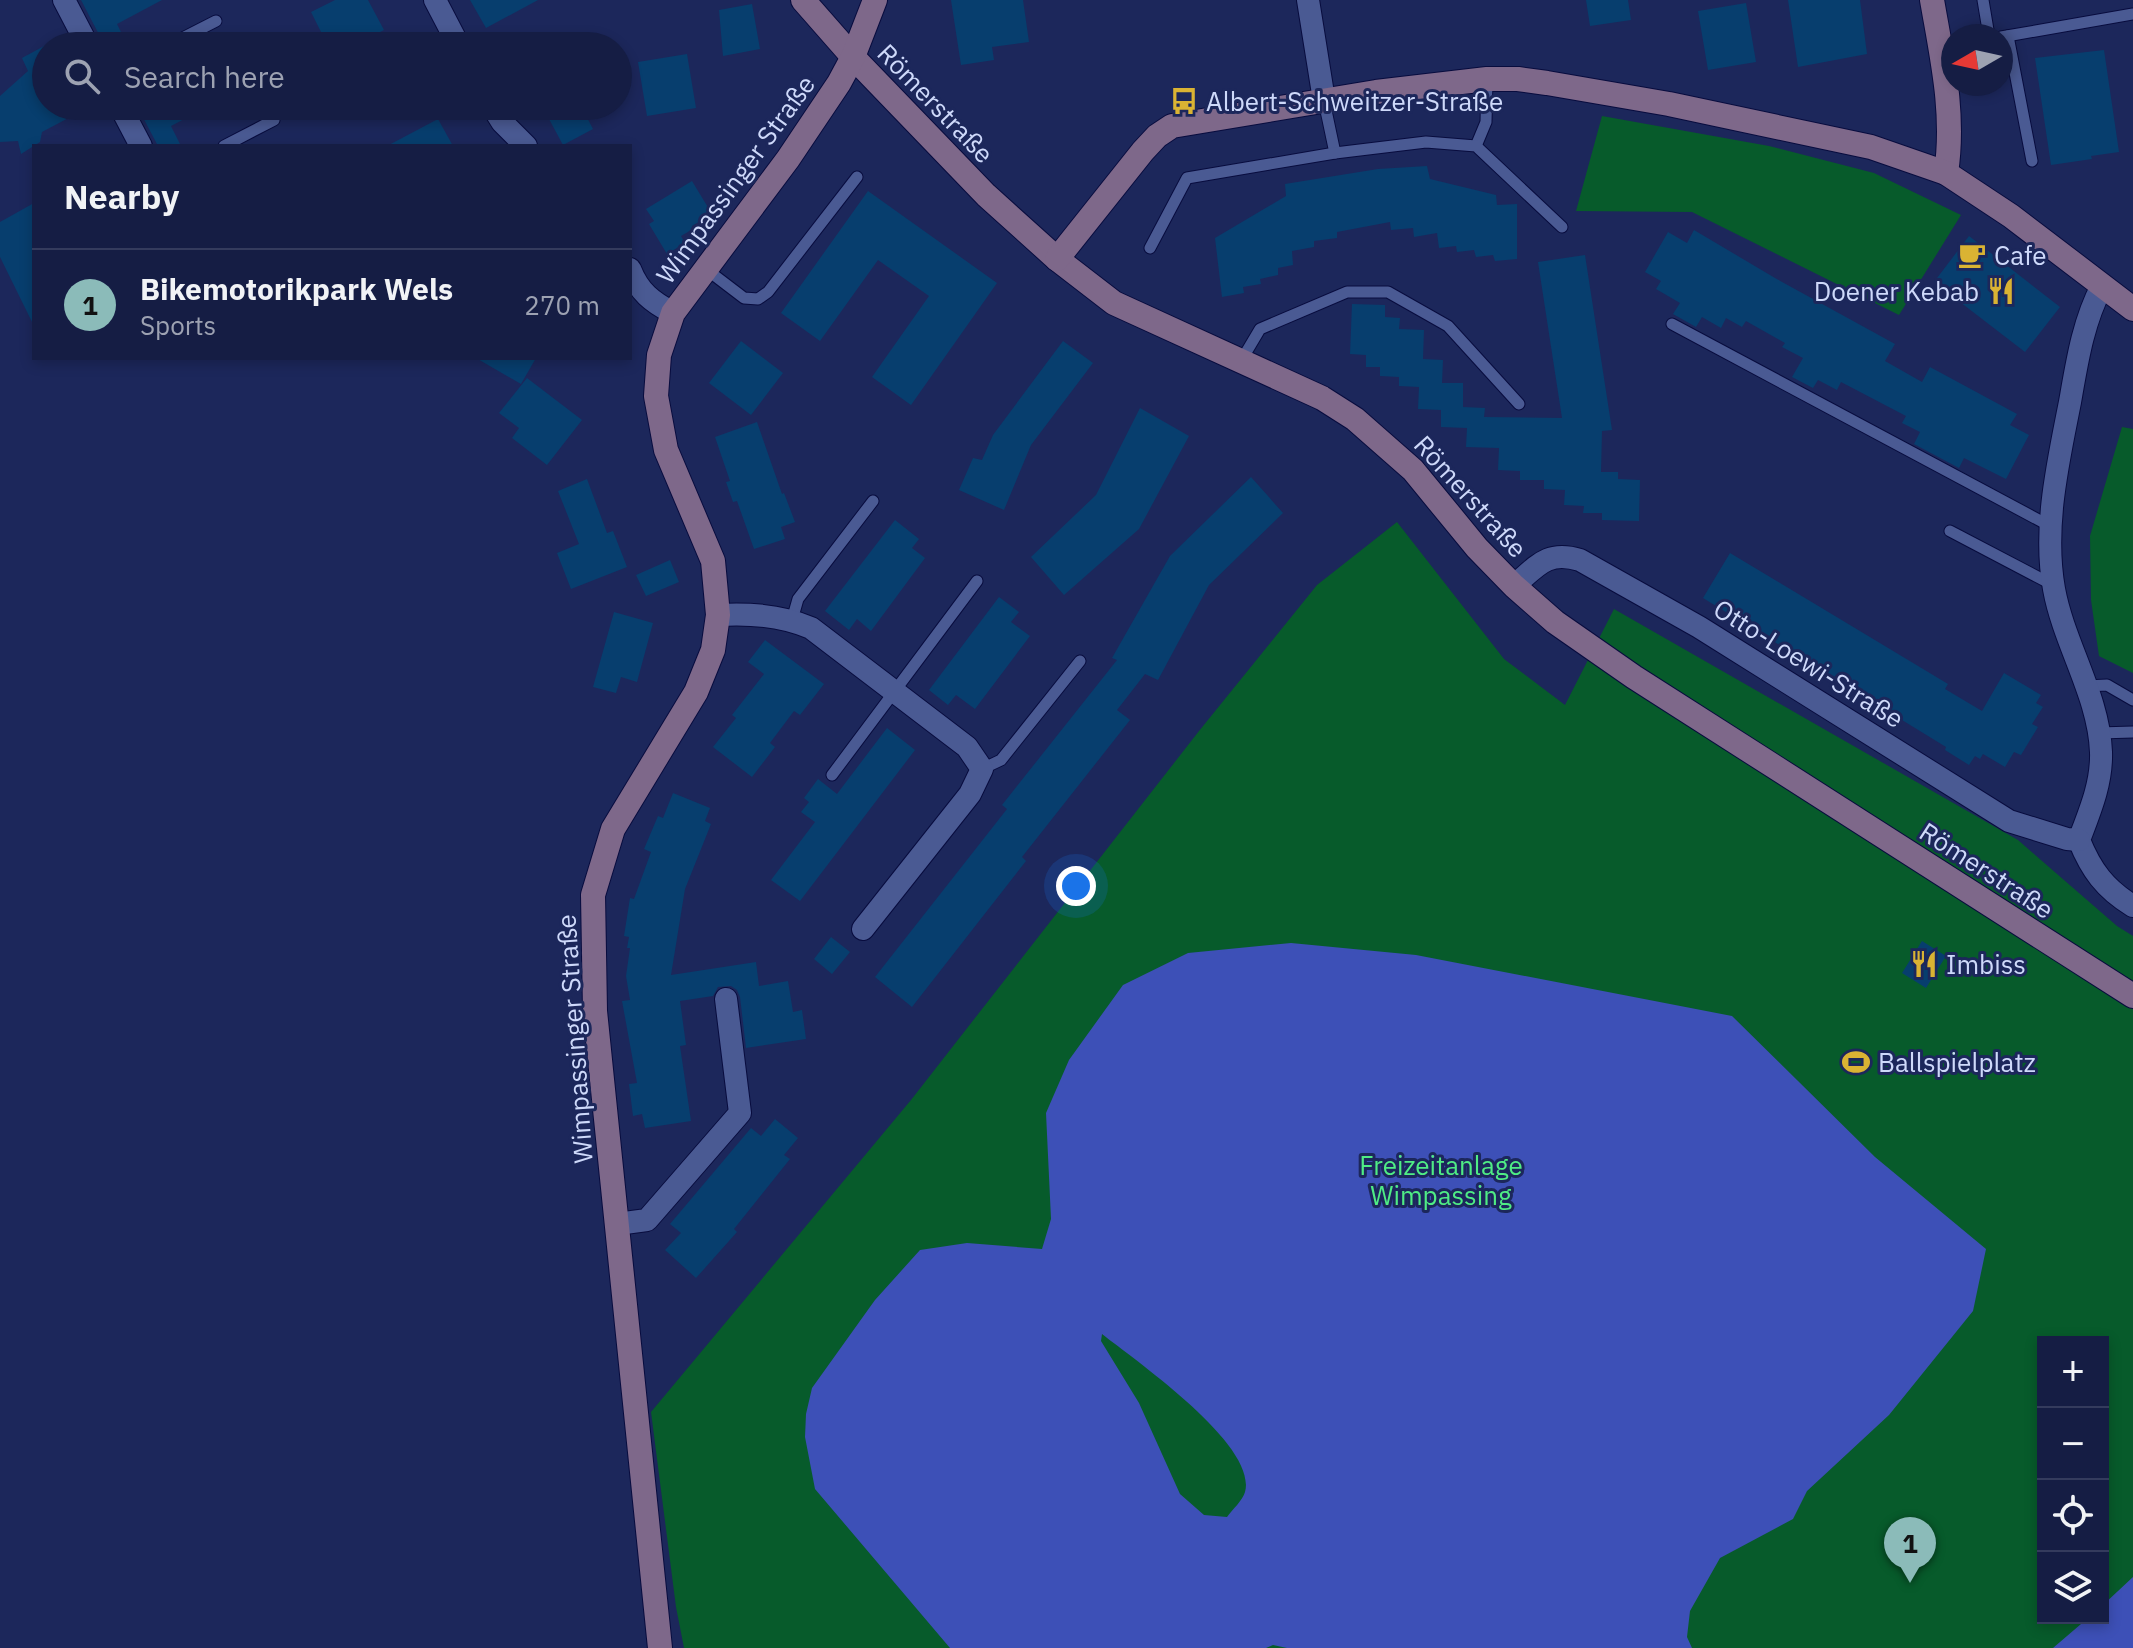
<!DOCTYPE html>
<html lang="en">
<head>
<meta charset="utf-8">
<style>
	body { margin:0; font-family:"IBM Plex Sans",sans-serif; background:#1e264b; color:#f1f3f6 }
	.controls { position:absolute; right:24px; bottom:24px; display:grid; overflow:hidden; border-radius:0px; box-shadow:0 4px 12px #0003 }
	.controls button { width:72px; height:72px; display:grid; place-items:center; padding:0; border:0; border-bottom:2px solid #343b5d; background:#151d44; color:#f1f3f6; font:40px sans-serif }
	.compass { position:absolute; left:1941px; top:24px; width:72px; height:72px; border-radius:50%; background:#151d44; box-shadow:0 4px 12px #0003; rotate:261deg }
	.you { position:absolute; left:1076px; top:886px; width:28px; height:28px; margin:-20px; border:6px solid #fff; border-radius:50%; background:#1a73e8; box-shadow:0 0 0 12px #1a73e833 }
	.badge { display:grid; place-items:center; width:52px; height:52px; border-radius:50%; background:#8bbbb9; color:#111; font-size:26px; font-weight:700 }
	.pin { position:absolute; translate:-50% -66px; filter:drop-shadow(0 2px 4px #0008) }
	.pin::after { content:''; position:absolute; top:42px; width:28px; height:24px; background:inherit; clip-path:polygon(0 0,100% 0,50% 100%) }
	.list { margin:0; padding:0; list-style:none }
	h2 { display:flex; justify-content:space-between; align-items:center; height:104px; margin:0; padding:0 32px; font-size:34px }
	h2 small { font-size:26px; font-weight:400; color:#9da2b2 }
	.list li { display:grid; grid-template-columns:52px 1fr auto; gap:24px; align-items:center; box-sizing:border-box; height:112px; padding:0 32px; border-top:2px solid #343b5d }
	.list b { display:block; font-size:30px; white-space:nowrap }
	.list p { margin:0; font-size:26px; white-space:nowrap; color:#9da2b2 }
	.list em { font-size:26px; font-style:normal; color:#9da2b2 }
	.icon { flex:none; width:44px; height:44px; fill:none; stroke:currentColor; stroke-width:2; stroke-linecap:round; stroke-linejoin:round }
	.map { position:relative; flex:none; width:2133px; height:1648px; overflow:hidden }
	.search { position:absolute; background:#151d44; box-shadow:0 4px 12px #0003; left:32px; top:32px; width:600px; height:88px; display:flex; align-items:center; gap:20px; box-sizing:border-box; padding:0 28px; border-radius:44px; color:#9da2b2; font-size:30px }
	.panel { position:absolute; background:#151d44; box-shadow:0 4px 12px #0003; left:32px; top:144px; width:600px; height:216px; border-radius:0px }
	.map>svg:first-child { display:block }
	.green { fill:#075b2b; fill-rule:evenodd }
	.water { fill:#3d50b7; fill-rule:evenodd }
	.building { fill:#073e6e }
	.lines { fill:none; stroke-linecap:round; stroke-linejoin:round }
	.lane-casing { stroke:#080c3e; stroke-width:13 }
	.street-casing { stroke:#080c3e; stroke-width:24 }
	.secondary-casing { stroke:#080c3e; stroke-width:26 }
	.lane { stroke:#4a5a93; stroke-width:11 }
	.street { stroke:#4a5a93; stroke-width:22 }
	.secondary { stroke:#7e688a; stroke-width:24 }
	.labels { text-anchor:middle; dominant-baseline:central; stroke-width:6; stroke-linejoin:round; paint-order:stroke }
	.poi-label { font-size:26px; fill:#ced9fa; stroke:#1c275b; text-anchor:start }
	.street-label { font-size:26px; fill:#ced9fa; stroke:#1c275b }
	.park-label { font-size:26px; fill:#4fec85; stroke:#1c275b }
</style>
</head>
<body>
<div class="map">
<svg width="2133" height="1648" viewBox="0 0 2133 1648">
	<rect width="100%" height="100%" fill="#1c275b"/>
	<g class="green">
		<path d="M1602,116L1769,146L1874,173L1961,215L1899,315L1692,212L1576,211Z"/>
		<path d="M2122,427L2133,429V673L2099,656L2091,600L2090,536Z"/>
		<path d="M1397,522L1504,659L1565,705L1614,609L2018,840L2117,926L2133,936V1648H684L676,1607L651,1412L911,1100L1199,731L1317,585ZM2043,1342H2103V1618H2043Z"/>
	</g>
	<g class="water">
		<path d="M1291,943L1416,955L1732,1016L1875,1157L1986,1249L1973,1311L1889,1415L1807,1491L1793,1519L1720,1558L1690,1611L1687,1637L1692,1648H1287L1273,1645L1266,1648H950L815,1489L805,1437L806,1414L812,1388L875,1300L920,1250L967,1243L1042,1249L1051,1219L1046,1113L1069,1060L1123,985L1188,953ZM1102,1334C1136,1361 1258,1445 1245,1492C1243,1500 1232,1510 1227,1517L1204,1515L1180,1494L1139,1403L1101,1341Z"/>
		<path d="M2133,1577V1648H2053L2088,1618H2103V1605Z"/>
	</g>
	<g class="building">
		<path d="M81,0H162L117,24L128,46H105Z"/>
		<path d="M335,0H368L384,30L368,38L372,46H328L311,12Z"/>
		<path d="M470,0H538L486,28Z"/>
		<path d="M951,0H1023L1029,42L992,47L994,60L961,65Z"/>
		<path d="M1586,0H1628L1631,20L1590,26Z"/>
		<path d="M1788,0H1860L1867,54L1798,67Z"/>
		<path d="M1746,3L1756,62L1708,70L1698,11Z"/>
		<path d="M752,4L760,49L723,56L719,10Z"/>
		<path d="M46,45V106H91L42,132L40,142L21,154L18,141L0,142V96L28,71L22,58Z"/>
		<path d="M2104,50L2119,152L2091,156L2092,159L2051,165L2035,58Z"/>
		<path d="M687,54L696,108L647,116L638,62Z"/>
		<path d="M137,106H209L171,126L181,146H158Z"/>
		<path d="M542,106H581L593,129L563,145Z"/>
		<path d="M438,119L453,146H387Z"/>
		<path d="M1427,166L1430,179L1496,195L1497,205L1517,204V259L1495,261L1493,255L1476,257L1474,250L1457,252L1456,246L1439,248L1437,233L1414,237L1413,228L1391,230L1390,222L1337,232V238L1314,241V247L1292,251L1293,265L1278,268V275L1260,279L1261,284L1243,287L1244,293L1222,297L1215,238L1286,196L1285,184L1378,169Z"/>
		<path d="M692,181L712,214L692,226L693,229L681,236L685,243L667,254L649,224L654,221L646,209Z"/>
		<path d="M868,191L997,283L911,405L872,377L929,296L878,260L820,341L781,313Z"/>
		<path d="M34,203V326L0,257V222Z"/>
		<path d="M1694,230L1775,278L1895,344L1885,361L1922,382L1930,367L2017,414L2010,425L2029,435L2006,479L1964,458L1959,468L1914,444L1920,432L1902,423L1906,416L1841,382L1837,390L1818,380L1813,388L1792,377L1803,358L1782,347L1785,343L1746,321L1742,327L1726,318L1721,328L1702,317L1696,327L1673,314L1680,303L1656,289L1661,281L1645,272L1668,232L1687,243Z"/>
		<path d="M1969,236L2060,307L2025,352L1934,282Z"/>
		<path d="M1585,255L1612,430L1602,431L1601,472H1618V479L1640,480L1639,521L1602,520V513H1583L1584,506L1564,505L1565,490L1544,489V480H1520V471L1498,470L1499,448L1466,447L1467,428L1441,427V410L1418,409L1419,387L1399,386V377L1380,376V367H1366V355L1350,354L1352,304L1385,305V317L1400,318L1399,329L1424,330L1423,359L1443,360L1442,383H1463V407L1485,408L1484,417L1562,418L1538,262Z"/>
		<path d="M741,341L783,373L751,415L709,383Z"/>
		<path d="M1063,341L1093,363L1031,445L1004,510L959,490L973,458L982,460L993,435Z"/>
		<path d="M476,358H536L521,384Z"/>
		<path d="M527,378L582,420L547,465L512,438L519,428L499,413Z"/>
		<path d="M1140,408L1189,436L1139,529L1064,595L1031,557L1096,495Z"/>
		<path d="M757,422L782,494L784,493L795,522L781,527L785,539L754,549L737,501L733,502L726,482L730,481L715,437Z"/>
		<path d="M1251,477L1283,513L1209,585L1158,680L1145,674L1117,710L1130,720L1022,857L1026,861L912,1007L875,977L1007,809L1002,805L1117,660L1112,658L1170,556Z"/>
		<path d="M587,479L607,533L613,531L627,567L571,589L557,553L579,544L558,491Z"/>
		<path d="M895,520L919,539L912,548L925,558L871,631L857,619L849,630L825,611Z"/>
		<path d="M1730,553L1948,684L1945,689L1982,711L2004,673L2041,695L2036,703L2043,707L2032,724L2038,727L2021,755L2014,752L2005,767L1983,754L1980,759L1975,756L1969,765L1945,750L1946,747L1703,598Z"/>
		<path d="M670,560L679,582L646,596L636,575Z"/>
		<path d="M999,597L1019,612L1011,622L1030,636L975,709L956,695L948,705L929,690Z"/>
		<path d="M614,612L653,623L637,682L621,677L616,693L593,687Z"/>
		<path d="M765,640L824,684L800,715L794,711L770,743L775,747L752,777L713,747L736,718L732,715L764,674L748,662Z"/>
		<path d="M887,728L915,750L800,901L771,880L815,822L801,812L809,802L804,798L818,779L837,794Z"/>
		<path d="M673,793L710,808L705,821L711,824L685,889L671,975L756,962L759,986L788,981L793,1012L802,1010L806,1039L746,1048L740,997L737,990L731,986L718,987L713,996L680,1001L686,1045L680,1046L691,1121L645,1128L642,1114L633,1116L629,1084L637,1083L622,1001L630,1000L626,976L630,948H627L629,937L624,936L630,898L634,899L651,852L644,849L658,816L663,818Z"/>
		<path d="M831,937L850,952L832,974L814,959Z"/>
		<path d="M1922,941L1946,956L1926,988L1902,973Z"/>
		<path d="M775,1119L798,1138L784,1155L790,1159L734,1229L737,1232L696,1278L665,1250L681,1233L670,1224L751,1128L761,1136Z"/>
	</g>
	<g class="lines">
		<g class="lane-casing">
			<g id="lane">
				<path d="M1983,0L1989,36"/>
				<path d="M2008,36L2032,161"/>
				<path d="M2001,37L2133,14"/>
				<path d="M167,46L216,21"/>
				<path d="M1324,101L1335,153"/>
				<path d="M224,146L274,120"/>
				<path d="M1476,146L1486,122L1487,79"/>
				<path d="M1150,248L1187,178L1335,153L1426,142L1476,146L1562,227"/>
				<path d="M706,269L744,298L758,299L768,292L857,177"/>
				<path d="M1672,324L2050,526"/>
				<path d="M1241,361L1260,329L1347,292H1388L1448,326L1519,404"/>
				<path d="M1950,531L2053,585"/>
				<path d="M792,620L798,599L873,501"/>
				<path d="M2086,686L2107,685L2133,700"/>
				<path d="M2099,733L2133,732"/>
				<path d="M982,769L1001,760L1080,661"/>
				<path d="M832,775L977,581"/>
			</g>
		</g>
		<g class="street-casing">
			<g id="street">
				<path d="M64,0L88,46"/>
				<path d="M435,0L459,46"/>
				<path d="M1308,0L1324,100"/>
				<path d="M120,106L141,146"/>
				<path d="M492,106L502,122L526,146"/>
				<path d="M630,269C639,292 652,302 673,313"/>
				<path d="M2102,286C2083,322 2077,362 2070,402C2058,463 2043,527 2054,589C2064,644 2099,696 2101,752C2102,783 2090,811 2079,840C2091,870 2105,889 2133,906"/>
				<path d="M1514,586C1537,566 1547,550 1580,560L1699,627L2009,821L2067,839L2079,840"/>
				<path d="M718,615C750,613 781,615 811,628L967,747L982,769L970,794L863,929"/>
				<path d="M617,1224L647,1220L740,1113L726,999"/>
			</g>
		</g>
		<g class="secondary-casing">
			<g id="secondary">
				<path d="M803,0L853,57L986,195L1057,259L1114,303L1322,398L1355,419L1413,470L1477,548L1514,586L1555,622L1634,677L2133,996"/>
				<path d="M1932,0C1942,58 1955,114 1946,173"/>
				<path d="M1057,259L1143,151L1157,136L1172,126L1376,92L1487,79H1518L1547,83L1669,104L1871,147L1946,173L2011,216L2133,309"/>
				<path d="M660,1648L595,1011L593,895L613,829L696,692L713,650L718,615L713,561L666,450L656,396L659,355L673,313L788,159L839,83L853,57L875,0"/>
			</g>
		</g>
		<use href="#lane" class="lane"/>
		<use href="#street" class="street"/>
		<use href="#secondary" class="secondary"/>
	</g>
	<defs>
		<g id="bus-bare" transform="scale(2.16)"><path d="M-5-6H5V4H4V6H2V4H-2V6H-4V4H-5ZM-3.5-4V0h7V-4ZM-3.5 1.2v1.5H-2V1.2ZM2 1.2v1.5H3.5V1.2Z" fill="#dab333" stroke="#1c275b" stroke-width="2.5" paint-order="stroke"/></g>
		<g id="cafe-bare" transform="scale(2.16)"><path d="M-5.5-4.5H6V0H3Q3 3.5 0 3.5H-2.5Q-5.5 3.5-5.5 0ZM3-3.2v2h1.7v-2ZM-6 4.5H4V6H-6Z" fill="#dab333" stroke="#1c275b" stroke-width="2.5" paint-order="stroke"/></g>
		<g id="restaurant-bare" transform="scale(2.16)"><path d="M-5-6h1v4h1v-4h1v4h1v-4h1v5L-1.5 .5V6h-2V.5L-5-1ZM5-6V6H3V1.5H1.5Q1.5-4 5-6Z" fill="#dab333" stroke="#1c275b" stroke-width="2.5" paint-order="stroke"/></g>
		<g id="stadium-bare" transform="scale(2.16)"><path d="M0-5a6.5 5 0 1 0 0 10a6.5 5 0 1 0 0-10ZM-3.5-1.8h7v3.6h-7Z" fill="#dab333" stroke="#1c275b" stroke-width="2.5" paint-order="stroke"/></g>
	</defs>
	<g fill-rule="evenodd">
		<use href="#bus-bare" x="1184" y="101"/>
		<use href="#cafe-bare" x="1972" y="255"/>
		<use href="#restaurant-bare" x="2001" y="291"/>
		<use href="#restaurant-bare" x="1924" y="964"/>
		<use href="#stadium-bare" x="1856" y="1062"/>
	</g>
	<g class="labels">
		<g class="poi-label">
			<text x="1206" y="101">Albert-Schweitzer-Straße</text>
			<text x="1994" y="255">Cafe</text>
			<text x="1979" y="291" text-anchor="end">Doener Kebab</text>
			<text x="1946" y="964">Imbiss</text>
			<text x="1878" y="1062">Ballspielplatz</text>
		</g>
		<g class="street-label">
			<text transform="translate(936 103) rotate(46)">Römerstraße</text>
			<text transform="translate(735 179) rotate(-54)">Wimpassinger Straße</text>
			<text transform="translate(1471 496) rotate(48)">Römerstraße</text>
			<text transform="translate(1809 663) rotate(32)">Otto-Loewi-Straße</text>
			<text transform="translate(1987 870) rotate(33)">Römerstraße</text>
			<text transform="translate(574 1039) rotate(-94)">Wimpassinger Straße</text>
		</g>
		<g class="park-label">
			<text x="1441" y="1165">Freizeitanlage<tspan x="1441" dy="30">Wimpassing</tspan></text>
		</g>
	</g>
</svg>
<div class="controls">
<button>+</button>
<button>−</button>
<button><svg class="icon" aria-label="locate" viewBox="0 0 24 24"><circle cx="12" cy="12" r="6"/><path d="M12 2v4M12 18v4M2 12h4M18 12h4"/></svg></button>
<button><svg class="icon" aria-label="layers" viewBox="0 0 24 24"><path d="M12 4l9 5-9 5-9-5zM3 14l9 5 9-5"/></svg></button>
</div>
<svg class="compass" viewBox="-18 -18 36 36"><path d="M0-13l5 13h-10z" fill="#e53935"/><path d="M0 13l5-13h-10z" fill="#9da2b2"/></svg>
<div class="you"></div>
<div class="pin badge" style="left:1910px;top:1583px">1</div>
<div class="search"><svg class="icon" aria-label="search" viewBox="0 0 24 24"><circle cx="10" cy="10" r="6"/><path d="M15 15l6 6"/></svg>Search here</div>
<section class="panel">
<h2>Nearby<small></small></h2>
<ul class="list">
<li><span class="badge">1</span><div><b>Bikemotorikpark Wels</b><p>Sports</p></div><em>270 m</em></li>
</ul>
</section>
</div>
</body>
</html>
